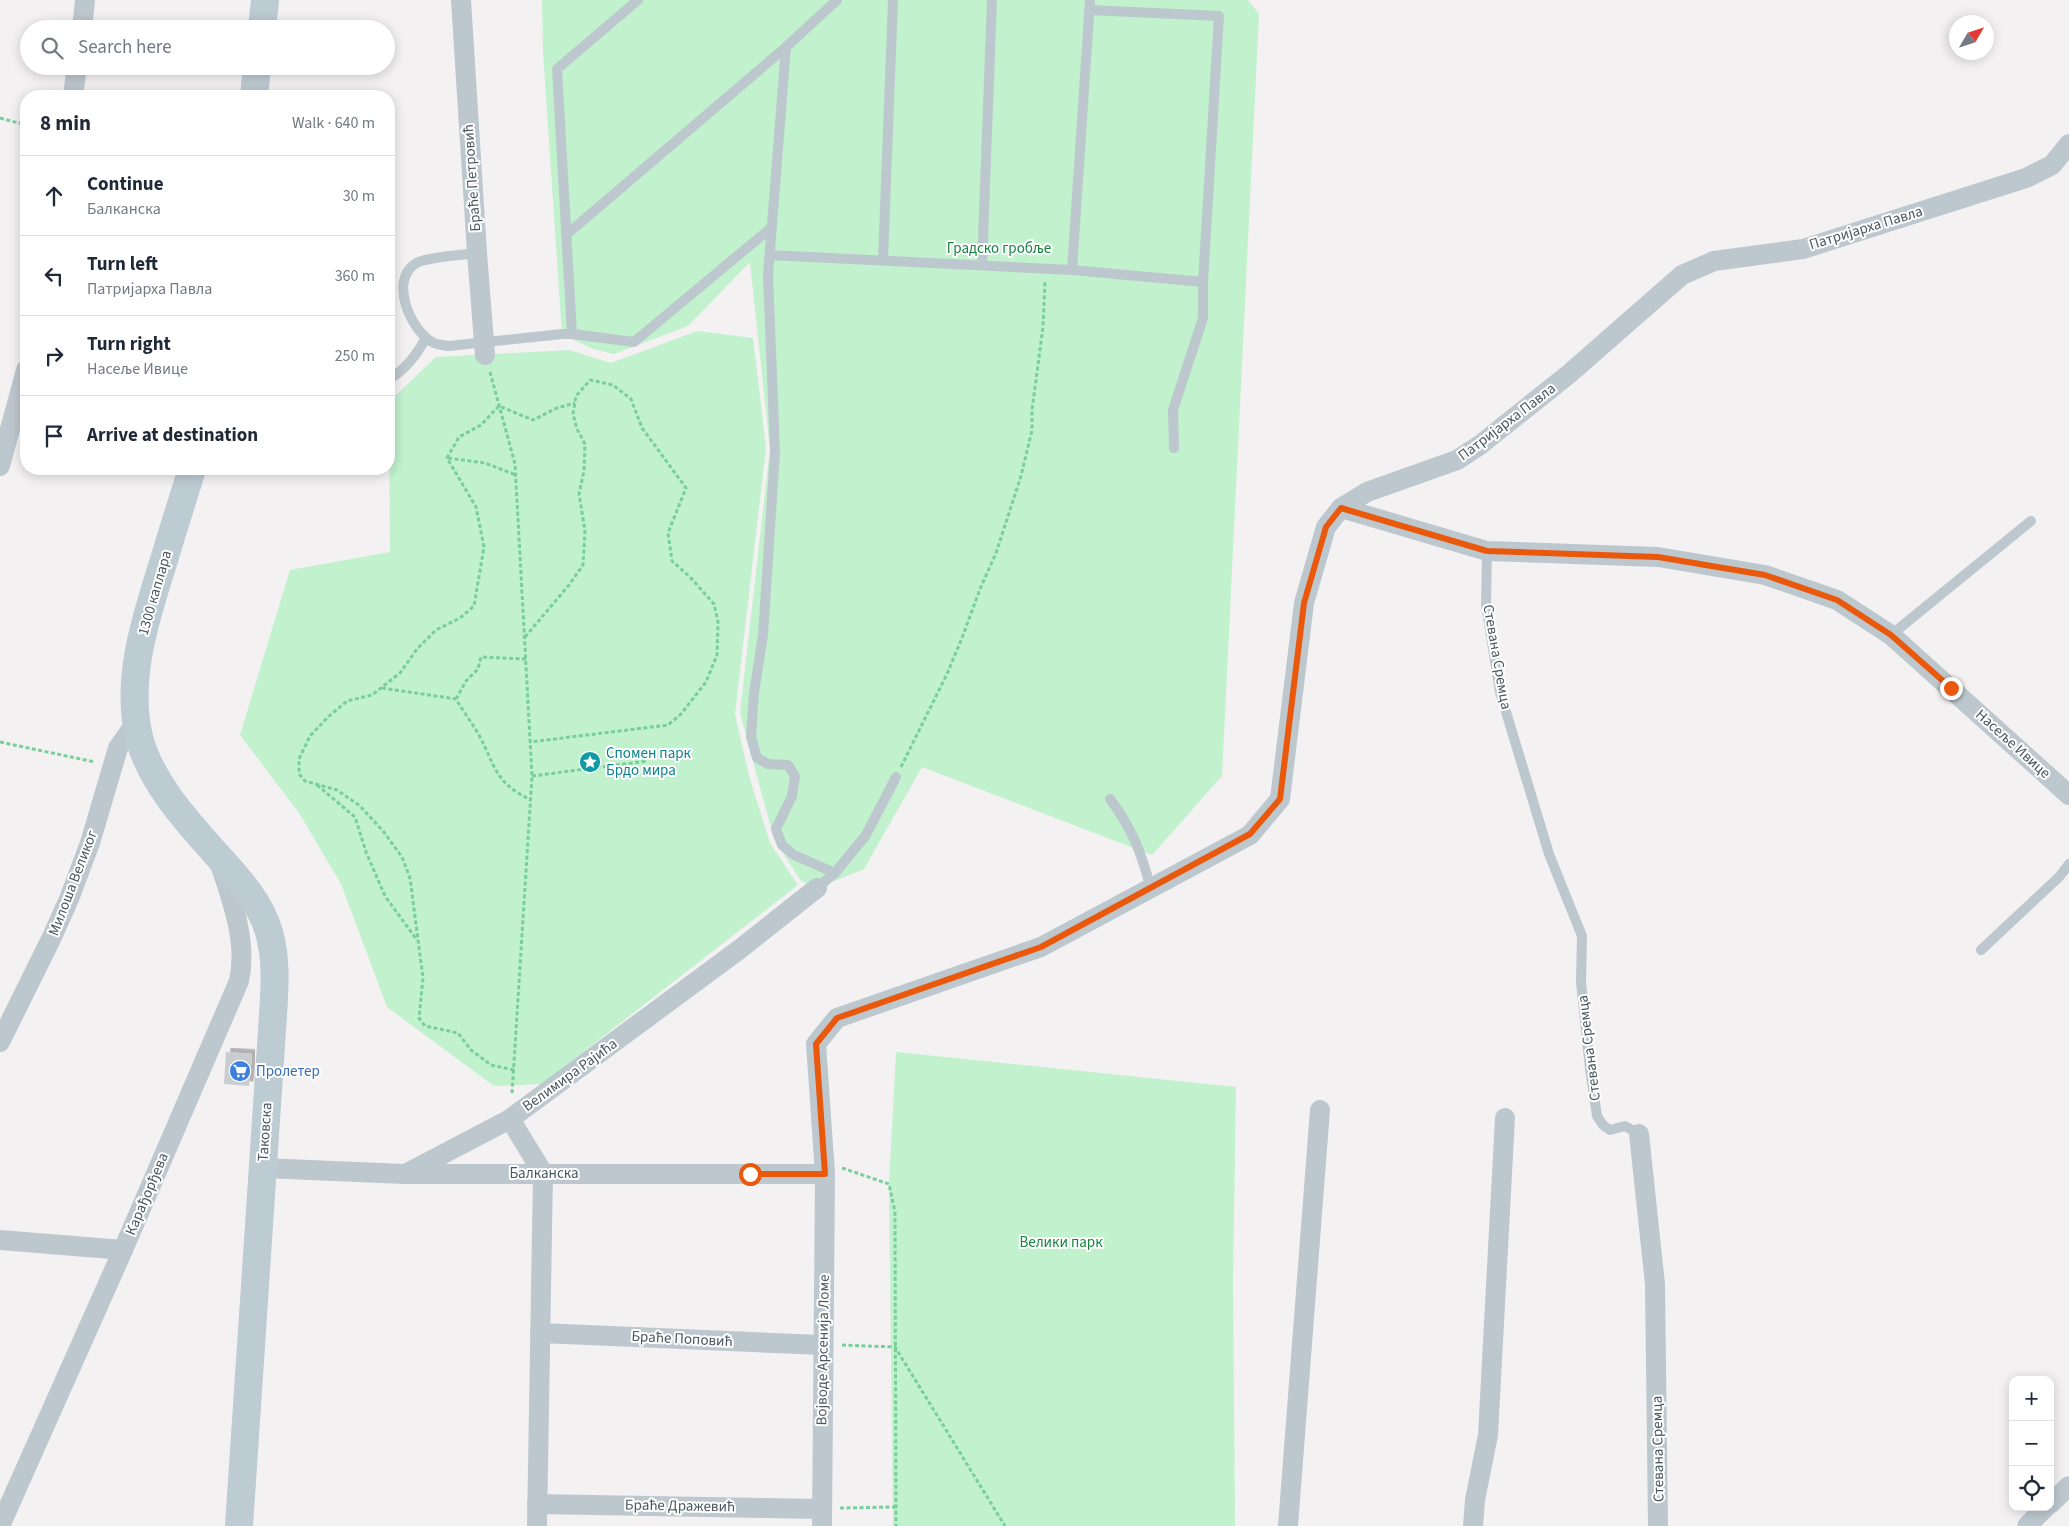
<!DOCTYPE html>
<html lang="en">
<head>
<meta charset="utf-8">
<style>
	body { margin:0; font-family:"Source Sans 3",sans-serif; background:#f2f2f3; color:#1f2937 }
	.controls { position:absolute; right:15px; bottom:15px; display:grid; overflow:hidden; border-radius:10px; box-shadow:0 2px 12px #0003 }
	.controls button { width:45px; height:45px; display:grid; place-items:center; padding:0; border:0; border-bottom:1px solid #e0e1e3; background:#fff; color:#1f2937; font:25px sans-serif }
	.compass { position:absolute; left:1949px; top:15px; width:45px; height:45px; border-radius:50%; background:#fff; box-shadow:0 2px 12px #0003; rotate:51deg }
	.stop { position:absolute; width:15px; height:15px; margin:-11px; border:4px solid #ea580c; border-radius:50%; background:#fff }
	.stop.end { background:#ea580c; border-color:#fff; box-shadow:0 1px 5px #0008 }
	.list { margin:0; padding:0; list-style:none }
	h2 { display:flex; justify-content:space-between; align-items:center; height:65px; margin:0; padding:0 20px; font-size:21px }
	h2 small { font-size:16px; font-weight:400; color:#747a83 }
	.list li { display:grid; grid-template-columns:32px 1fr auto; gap:15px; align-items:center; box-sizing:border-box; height:80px; padding:0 20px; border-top:1px solid #e0e1e3 }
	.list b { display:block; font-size:19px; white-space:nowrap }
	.list p { margin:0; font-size:16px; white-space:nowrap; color:#747a83 }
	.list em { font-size:16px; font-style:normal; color:#747a83 }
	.icon { flex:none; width:28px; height:28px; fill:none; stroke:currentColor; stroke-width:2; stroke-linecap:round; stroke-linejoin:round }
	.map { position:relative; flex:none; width:2069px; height:1526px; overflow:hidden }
	.search { position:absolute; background:#fff; box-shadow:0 2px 12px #0003; left:20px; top:20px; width:375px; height:55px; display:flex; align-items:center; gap:12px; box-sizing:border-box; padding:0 18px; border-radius:28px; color:#747a83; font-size:19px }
	.panel { position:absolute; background:#fff; box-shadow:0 2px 12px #0003; left:20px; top:90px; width:375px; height:385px; border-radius:20px }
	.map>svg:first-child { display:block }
	.green { fill:#c1f1cd }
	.building { fill:#c8cdd1; filter:url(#shadow) }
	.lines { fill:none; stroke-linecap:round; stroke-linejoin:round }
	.path { stroke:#78cf99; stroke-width:3; stroke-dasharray:4 2.5; stroke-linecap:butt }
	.lane { stroke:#bdc8ce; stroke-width:10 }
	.street { stroke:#bdc8ce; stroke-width:20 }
	.secondary { stroke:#bdcbd3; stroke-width:28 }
	.route { stroke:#ea580c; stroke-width:6 }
	.labels { text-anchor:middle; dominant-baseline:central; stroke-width:4; stroke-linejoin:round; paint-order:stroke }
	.street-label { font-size:15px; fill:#49585f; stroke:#fff }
	.park-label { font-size:15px; fill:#16843f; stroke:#fff }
	.culture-label { font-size:15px; fill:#0d838f; stroke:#fff; text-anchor:start }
	.shop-label { font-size:15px; fill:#366cbe; stroke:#fff; text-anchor:start }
</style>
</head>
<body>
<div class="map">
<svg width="2069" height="1526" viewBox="0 0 2069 1526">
	<defs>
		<filter id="shadow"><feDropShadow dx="4.5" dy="-4.5" stdDeviation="0" flood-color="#0004"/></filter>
	</defs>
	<rect width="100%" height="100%" fill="#f4f1f2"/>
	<g class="green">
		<path d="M542,0H1248L1259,14L1222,776L1152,855L922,767L864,869L817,888L801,881L774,839L740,713L770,449L750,262L688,326L614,354L593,349L562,334L543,52Z"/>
		<path d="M697,331L753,338L766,448L735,714L749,776L770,843L798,885L542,1084L494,1086L387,1007L341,884L299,813L240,735L290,570L390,552L389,402L436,357L569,350L611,363Z"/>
		<path d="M896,1052L1236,1087L1233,1281L1235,1526H893L889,1184Z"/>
	</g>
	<path class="building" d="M226,1052L252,1054L249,1086L224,1084Z"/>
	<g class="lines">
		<g class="path">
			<path d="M0,118L26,125"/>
			<path d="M490,372L515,464L532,776L512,1094"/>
			<path d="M448,458L485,463L516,475"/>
			<path d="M525,637L569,585L583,565L585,531L579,494L584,471L585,444L577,429L573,414L576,396L590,380L613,385L631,399L642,428L686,488L668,533L672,561L690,577L714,604L718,622L717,655L706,682L681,714L668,725L530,742"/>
			<path d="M382,688L456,699C463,711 472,723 479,735C496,767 494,782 531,800"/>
			<path d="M456,699L466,681L478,669L481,657L526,659"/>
			<path d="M0,742L95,762"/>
			<path d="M901,767L947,674L962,638L980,589L996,553L1021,476L1032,430V410L1043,327L1045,282"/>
			<path d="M532,776L647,761"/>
			<path d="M317,785L355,817L366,852L385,896L417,940"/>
			<path d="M514,1070L491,1065L471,1050L458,1033L425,1026L419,1018L423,978L410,878L402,857L383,831L360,806L337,790L305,781L299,774V759L310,736L328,717L347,701L372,695L400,673L417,649L436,630L460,618L474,606L484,547L476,507L447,458L459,437L481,425L499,406L533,420L557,408L575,403"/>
			<path d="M842,1168L889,1184L895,1212L896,1526"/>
			<path d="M842,1345L895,1347L1005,1526"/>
			<path d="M840,1508L896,1507"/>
		</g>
		<g class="lane">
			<path d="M1089,10L1219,16L1203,282V318L1173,410L1174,448"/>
			<path d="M786,47L768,275L775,452L763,635L754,693L751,737L757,758L768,764L788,765L795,776L792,796L776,829L782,845L794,855L835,873L817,888"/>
			<path d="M566,235L786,47L837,0"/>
			<path d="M477,253C463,255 424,257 415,264C389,281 411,332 434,343C438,345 444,345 449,346L562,334H572L557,69L638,0"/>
			<path d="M770,255L1072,270L1203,282"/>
			<path d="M883,260L893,0"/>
			<path d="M982,265L992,0"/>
			<path d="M1072,270L1090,0"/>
			<path d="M572,334L634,342L772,227"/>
			<path d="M389,379C406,370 417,354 426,338"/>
			<path d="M1487,551L1486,605L1500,692L1549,854L1582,936L1581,982L1590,1069L1597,1116L1603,1125L1610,1130L1625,1126L1639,1134"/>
			<path d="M1891,635L2031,521"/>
			<path d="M1110,799C1133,830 1141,852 1151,889"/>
			<path d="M835,873L866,835L896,777"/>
			<path d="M1981,950L2059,877L2069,864"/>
		</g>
		<g class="street">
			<path d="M461,0L477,253L485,355"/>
			<path d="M82,29L85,0"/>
			<path d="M73,96L77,66"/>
			<path d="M0,466L26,370"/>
			<path d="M1341,508L1487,551L1658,557L1765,575L1837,600L1891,635L2069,795"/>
			<path d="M0,1042L52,937L69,899L90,843L118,748L137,721"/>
			<path d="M510,1119L543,1173L537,1526"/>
			<path d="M1639,1134L1655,1284L1658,1526"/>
			<path d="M263,1168L405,1174H825"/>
			<path d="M409,1172L510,1119L740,949L817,888"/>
			<path d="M0,1240L123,1250"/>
			<path d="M540,1333L823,1345"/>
			<path d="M537,1504L822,1509"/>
			<path d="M2050,1504L2069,1486"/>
			<path d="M0,1526L123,1250L239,981C248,941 231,898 219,861"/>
			<path d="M822,1526L825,1174L816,1044L837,1018L1041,947L1250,835L1280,799L1304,603L1326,527L1341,508L1367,492L1457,460L1480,445L1569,374L1682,275L1714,261L1803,249L2026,178L2052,165L2069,144"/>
			<path d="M1288,1526L1320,1110"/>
			<path d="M1473,1526L1475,1500L1488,1435L1505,1118"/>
			<path d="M2027,1526L2046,1507"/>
		</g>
		<g class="secondary">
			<path d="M262,29L265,0"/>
			<path d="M254,96L257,66"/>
			<path d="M192,469C183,499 173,529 164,560C146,617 124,681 140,741C153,785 187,821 216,854C237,877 260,901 269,932C278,963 274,997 272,1030L239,1526"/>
		</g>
	</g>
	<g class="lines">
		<path class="route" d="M750,1174H825L816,1044L837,1018L1041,947L1250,834L1280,799L1304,603L1326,527L1341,508L1487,551L1658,557L1765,575L1837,600L1891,635L1951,688"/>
	</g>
	<defs>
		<g id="sight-disc" transform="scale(1.125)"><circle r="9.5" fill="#0f9aa8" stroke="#fff"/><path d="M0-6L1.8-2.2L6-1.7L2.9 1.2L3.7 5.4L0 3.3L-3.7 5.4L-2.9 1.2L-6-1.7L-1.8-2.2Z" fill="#fff"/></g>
		<g id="supermarket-disc" transform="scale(1.125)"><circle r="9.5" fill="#3f7fe0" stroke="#fff"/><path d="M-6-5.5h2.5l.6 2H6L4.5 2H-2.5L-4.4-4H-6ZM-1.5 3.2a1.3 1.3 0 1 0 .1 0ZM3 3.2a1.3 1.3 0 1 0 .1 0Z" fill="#fff"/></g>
	</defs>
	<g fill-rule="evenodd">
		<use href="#sight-disc" x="590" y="762"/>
		<use href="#supermarket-disc" x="240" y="1071"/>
	</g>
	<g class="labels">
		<g class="street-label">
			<text transform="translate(472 178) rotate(-94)">Браће Петровић</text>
			<text transform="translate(1866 228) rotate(-17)">Патријарха Павла</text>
			<text transform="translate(1507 422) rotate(-37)">Патријарха Павла</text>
			<text transform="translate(155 593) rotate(-74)">1300 каплара</text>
			<text transform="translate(1497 657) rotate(80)">Стевана Сремца</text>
			<text transform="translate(2013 744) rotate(42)">Насеље Ивице</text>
			<text transform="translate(73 883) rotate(-69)">Милоша Великог</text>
			<text transform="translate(1589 1048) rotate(-97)">Стевана Сремца</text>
			<text transform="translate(570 1075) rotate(-36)">Велимира Рајића</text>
			<text transform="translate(265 1132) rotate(-86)">Таковска</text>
			<text x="544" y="1173">Балканска</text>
			<text transform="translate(147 1194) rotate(-67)">Карађорђева</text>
			<text transform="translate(682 1339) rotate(3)">Браће Поповић</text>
			<text transform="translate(823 1350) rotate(-89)">Војводе Арсенија Ломе</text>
			<text transform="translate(1658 1449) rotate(-91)">Стевана Сремца</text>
			<text transform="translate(680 1506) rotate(1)">Браће Дражевић</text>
		</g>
		<g class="park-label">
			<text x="999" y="248">Градско гробље</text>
			<text x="1061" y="1242">Велики парк</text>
		</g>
		<g class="culture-label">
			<text x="606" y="753">Спомен парк<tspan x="606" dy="17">Брдо мира</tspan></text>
		</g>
		<g class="shop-label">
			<text x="256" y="1071">Пролетер</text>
		</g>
	</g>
</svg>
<div class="controls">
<button>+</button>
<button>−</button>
<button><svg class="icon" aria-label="locate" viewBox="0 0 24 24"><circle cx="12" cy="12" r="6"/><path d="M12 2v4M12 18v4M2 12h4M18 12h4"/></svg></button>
</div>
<svg class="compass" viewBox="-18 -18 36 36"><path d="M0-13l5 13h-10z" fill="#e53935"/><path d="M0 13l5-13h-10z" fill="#747a83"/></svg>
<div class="stop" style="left:750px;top:1174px"></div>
<div class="stop end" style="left:1951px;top:688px"></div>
<div class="search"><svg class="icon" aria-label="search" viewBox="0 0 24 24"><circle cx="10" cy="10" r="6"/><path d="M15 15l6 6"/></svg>Search here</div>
<section class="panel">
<h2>8 min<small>Walk · 640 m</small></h2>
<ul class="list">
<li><svg class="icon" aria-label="ahead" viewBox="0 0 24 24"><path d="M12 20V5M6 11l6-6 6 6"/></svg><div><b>Continue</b><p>Балканска</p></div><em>30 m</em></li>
<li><svg class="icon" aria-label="left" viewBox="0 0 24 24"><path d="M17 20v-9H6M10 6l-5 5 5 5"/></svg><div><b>Turn left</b><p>Патријарха Павла</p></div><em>360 m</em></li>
<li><svg class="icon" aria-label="right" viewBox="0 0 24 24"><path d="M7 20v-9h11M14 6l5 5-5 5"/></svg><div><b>Turn right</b><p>Насеље Ивице</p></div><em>250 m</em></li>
<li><svg class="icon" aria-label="arrive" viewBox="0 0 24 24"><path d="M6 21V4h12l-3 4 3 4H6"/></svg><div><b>Arrive at destination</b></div></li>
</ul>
</section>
</div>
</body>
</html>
